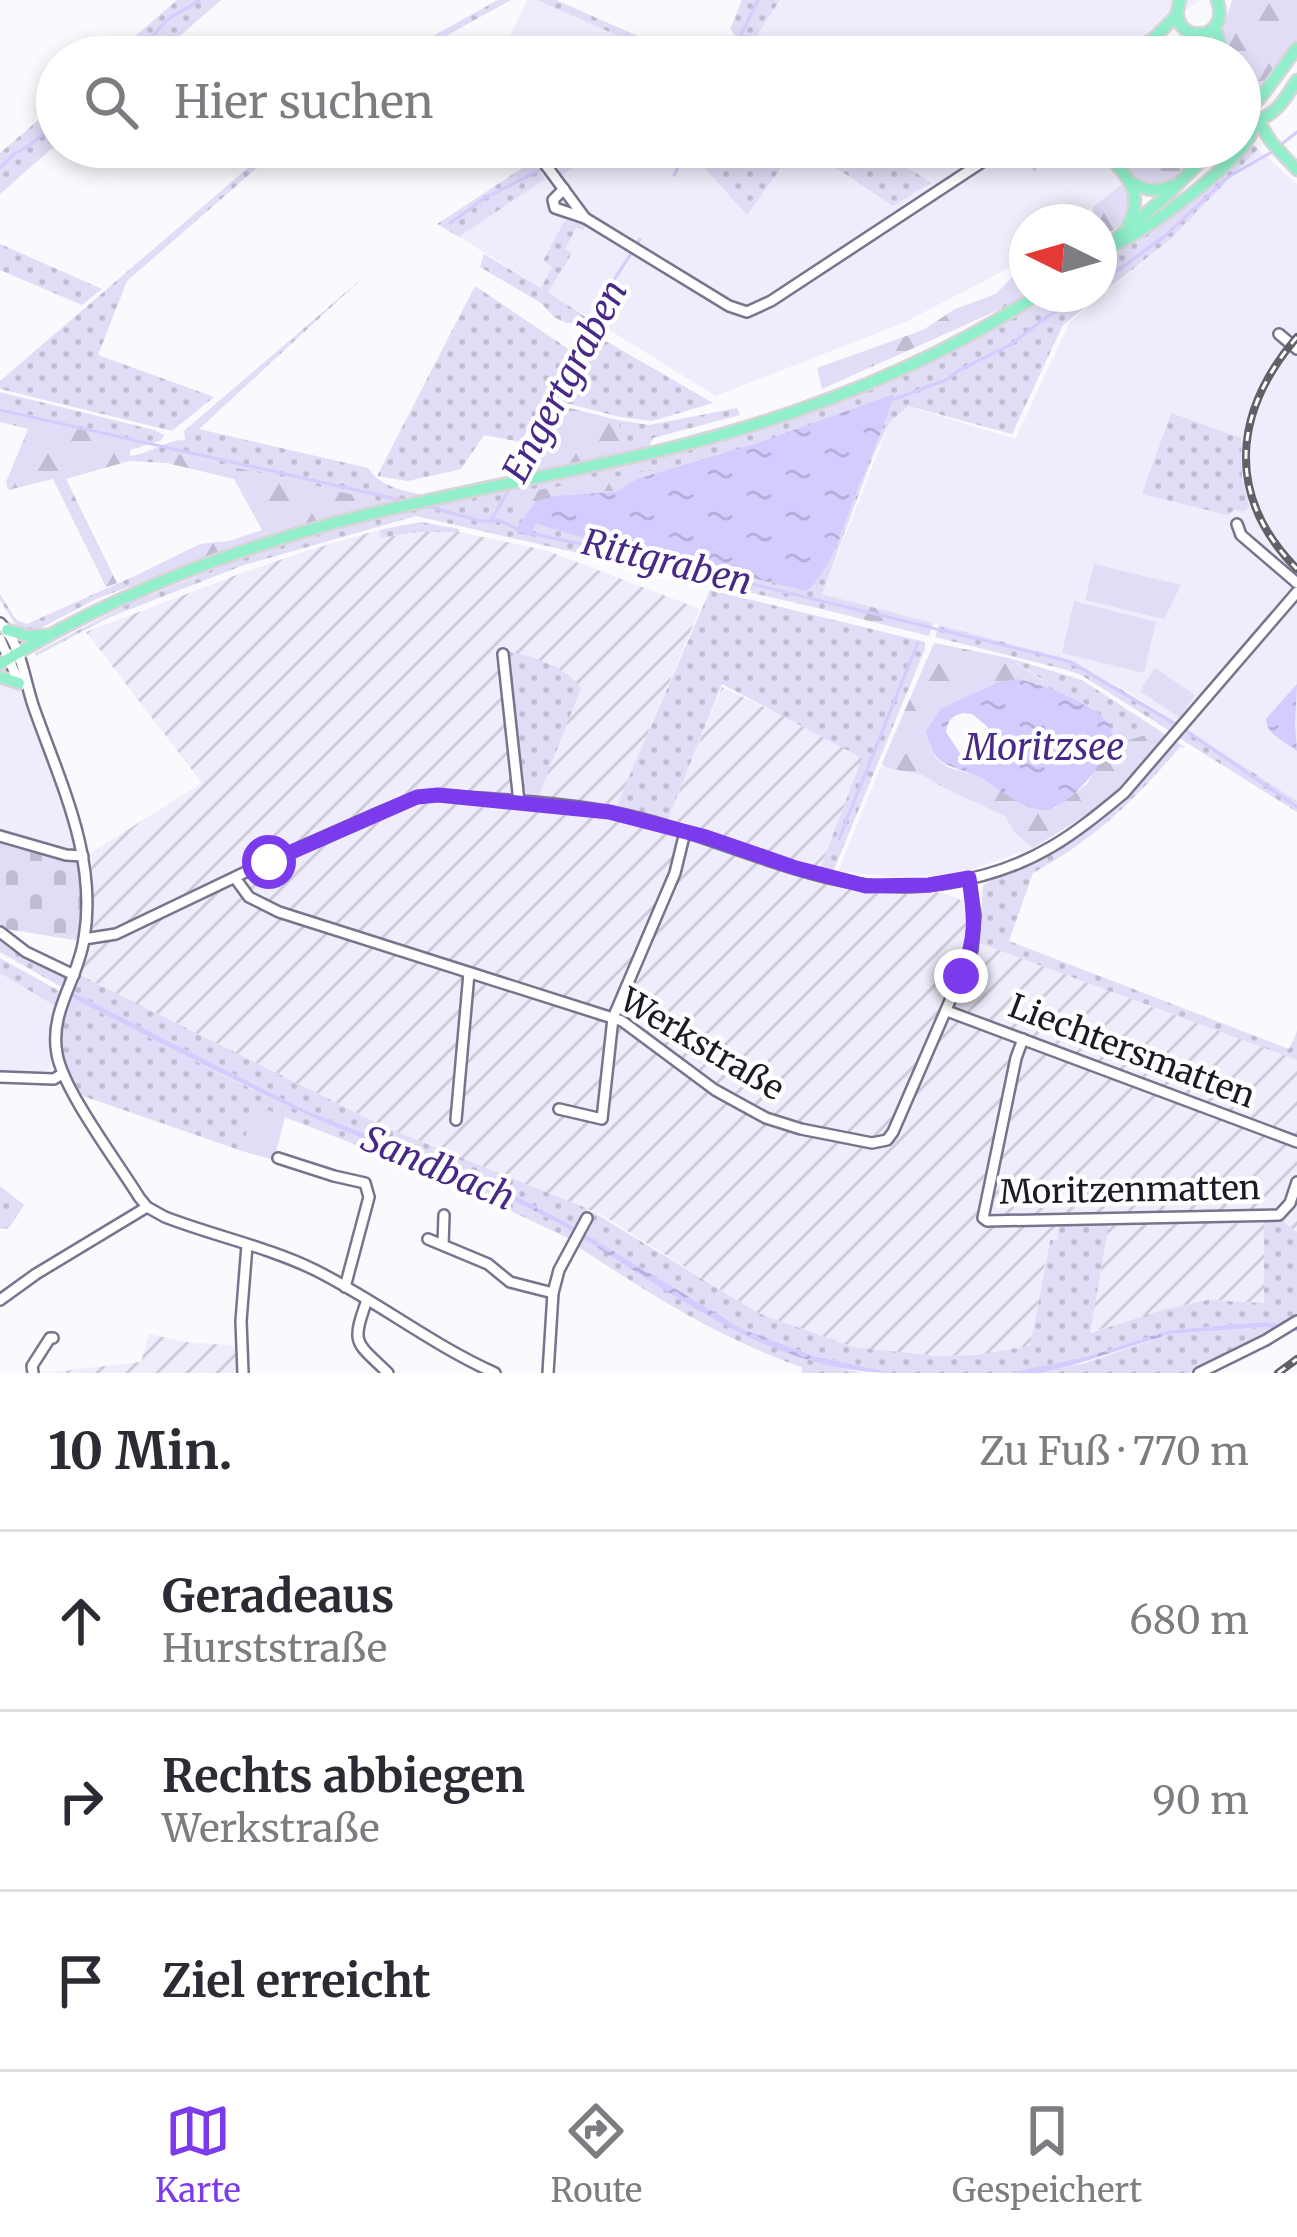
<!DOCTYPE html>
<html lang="de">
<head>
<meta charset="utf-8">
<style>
	body { margin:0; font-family:Merriweather,serif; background:#f7f7f7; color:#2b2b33 }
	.compass { position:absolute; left:1009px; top:204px; width:108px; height:108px; border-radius:50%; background:#fff; box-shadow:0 6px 18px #0003; rotate:275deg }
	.stop { position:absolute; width:36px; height:36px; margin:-27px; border:9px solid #7c3aed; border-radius:50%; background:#fff }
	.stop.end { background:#7c3aed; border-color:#fff; box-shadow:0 3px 12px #0008 }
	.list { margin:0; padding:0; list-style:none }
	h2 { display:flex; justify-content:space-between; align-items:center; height:156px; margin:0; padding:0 48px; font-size:51px }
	h2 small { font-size:39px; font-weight:400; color:#7c7c81 }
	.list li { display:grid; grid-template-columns:78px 1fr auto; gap:36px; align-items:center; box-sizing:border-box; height:180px; padding:0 48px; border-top:3px solid #e1e1e2 }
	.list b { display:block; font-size:45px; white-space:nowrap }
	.list p { margin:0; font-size:39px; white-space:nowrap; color:#7c7c81 }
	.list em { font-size:39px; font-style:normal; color:#7c7c81 }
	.icon { flex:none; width:66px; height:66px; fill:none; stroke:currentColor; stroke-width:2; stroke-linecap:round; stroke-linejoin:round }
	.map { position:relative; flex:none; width:1297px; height:1373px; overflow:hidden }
	.search { position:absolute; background:#fff; box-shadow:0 6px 18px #0003; left:36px; right:36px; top:36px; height:132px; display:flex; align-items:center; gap:30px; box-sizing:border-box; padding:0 42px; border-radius:66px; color:#7c7c81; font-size:45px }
	.sheet { height:696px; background:#fff }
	nav { display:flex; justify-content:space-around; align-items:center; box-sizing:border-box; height:168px; border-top:3px solid #e1e1e2; background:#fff; font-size:33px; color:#7c7c81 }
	nav a { display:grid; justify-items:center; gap:6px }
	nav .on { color:#7c3aed }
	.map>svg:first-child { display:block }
	.built { fill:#efedfb }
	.industrial { fill:url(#industrial-furrows) }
	.grass { fill:url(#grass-dots) }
	.forest { fill:url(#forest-firs) }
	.cemetery { fill:url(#cemetery-stones) }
	.pitch { fill:#e1ddf6 }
	.water { fill:url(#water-ripples); fill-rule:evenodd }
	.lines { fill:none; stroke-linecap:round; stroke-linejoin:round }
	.stream { stroke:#d4cbfe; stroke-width:3 }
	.minor-casing { stroke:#79748d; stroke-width:14 }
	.major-casing { stroke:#d6d6d8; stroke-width:15 }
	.minor { stroke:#fff; stroke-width:9 }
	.major { stroke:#91efcb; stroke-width:10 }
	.rail-casing { stroke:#616068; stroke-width:8 }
	.rail { stroke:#fff; stroke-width:3; stroke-dasharray:9; stroke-linecap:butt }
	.major-bridge-casing { stroke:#d6d6d8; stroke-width:15; stroke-linecap:butt }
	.major-bridge { stroke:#91efcb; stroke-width:10 }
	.route { stroke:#7c3aed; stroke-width:15 }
	.labels { text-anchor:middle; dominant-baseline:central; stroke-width:9; stroke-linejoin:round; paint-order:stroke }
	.street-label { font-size:33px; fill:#1c1a24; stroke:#fff }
	.water-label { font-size:36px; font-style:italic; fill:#482987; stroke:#fff }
</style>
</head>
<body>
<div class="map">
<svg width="1297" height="1373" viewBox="0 0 1297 1373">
	<defs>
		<pattern id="industrial-furrows" width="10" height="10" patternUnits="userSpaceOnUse" patternTransform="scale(3)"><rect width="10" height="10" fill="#efedfb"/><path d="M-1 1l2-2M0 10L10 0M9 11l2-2" fill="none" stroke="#cccbd7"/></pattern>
		<pattern id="grass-dots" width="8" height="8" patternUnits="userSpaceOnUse" patternTransform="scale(3)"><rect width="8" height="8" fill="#e1ddf6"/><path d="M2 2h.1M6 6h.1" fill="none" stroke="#c0bdd3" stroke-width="1.8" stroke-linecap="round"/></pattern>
		<pattern id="forest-firs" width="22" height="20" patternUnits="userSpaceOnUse" patternTransform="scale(3)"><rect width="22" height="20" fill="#e1ddf6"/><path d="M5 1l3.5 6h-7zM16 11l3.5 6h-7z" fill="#c0bdd3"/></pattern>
		<pattern id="cemetery-stones" width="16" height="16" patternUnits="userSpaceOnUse" patternTransform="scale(3)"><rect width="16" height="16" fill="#e1ddf6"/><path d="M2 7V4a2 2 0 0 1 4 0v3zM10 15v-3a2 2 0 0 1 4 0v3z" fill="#c0bdd3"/></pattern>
		<pattern id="water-ripples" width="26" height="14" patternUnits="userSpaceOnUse" patternTransform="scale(3)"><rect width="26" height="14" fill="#d4cbfe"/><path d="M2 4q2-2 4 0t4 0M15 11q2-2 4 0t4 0" fill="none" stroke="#b5aeda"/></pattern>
	</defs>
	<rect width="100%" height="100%" fill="#f9f9fe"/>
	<g class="built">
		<path d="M527,0H537L666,57H500Z"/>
		<path d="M780,0H1200L1120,57H743Z"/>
		<path d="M535,147L561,176L605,147H695L692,154L747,214L796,147H805L930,183L876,147H1099L1124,183L1071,222H1027V255L1009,268L905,322L716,396L459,237L544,179L530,157Z"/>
		<path d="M1258,149L1297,184V801L1134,695L1074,661L822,594L890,422L907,406L1015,439L1070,322L1172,238Z"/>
		<path d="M0,682L18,688L21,693L49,757L79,844L73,851L0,831Z"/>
		<path d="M881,766L922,775L948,790L1005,816L1013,831L1033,848L970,870L937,875L890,877L841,871L839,869Z"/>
		<path d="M0,973L55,1006L51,1025L52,1057L49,1069L42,1072L0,1071Z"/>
	</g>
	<g class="industrial">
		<path d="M379,530L383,538L416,532H459L545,550L700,609L617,807L668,818L722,687L818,733L863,758L820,869L825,881L858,887L942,893L958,898L967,907L971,940L1297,1060V1232L1283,1221L1264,1223L1265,1303L1208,1300L1162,1310L1088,1333L1108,1224H1061L1057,1240L1049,1241L1030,1346L975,1355L937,1356L853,1347L758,1313L602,1215L385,1127L80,975L90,924L92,852L202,783L86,632L234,576L306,551Z"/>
		<path d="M149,1334L186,1342L238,1346L240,1373H37V1371L44,1373L141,1362Z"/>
	</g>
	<g class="grass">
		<path d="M177,0H221L156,57H111Z"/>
		<path d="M498,0H511L408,57H395Z"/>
		<path d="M537,0H556L676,53L677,57H666Z"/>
		<path d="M742,0H780L743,57H700L727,39L741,44L730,29Z"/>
		<path d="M1181,35L1201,42L1213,57H1201L1191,49L1152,53L1150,57H1134L1152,45Z"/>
		<path d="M57,104V144L0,194V153Z"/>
		<path d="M1252,143L1258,149L1172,238L1063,325L1012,434L908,406L890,422L873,456L822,594L826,610L416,516L244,565L110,617L36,656L35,653L128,604L249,555L364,522L668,454L740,434L873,388L947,354L1057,294H1099V266L1187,202Z"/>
		<path d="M272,147H281L127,281L98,355L214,397L172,431L0,389V381Z"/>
		<path d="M554,147H605L561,176L544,154Z"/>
		<path d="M695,147H796L747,215L691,153Z"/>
		<path d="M805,147H876L931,183L893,206Z"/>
		<path d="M527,165H536L545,179L459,237L437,224Z"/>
		<path d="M565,220L586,226L583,230L576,228L565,249L572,253L548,292L586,317L577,323H566L554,317L541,303L480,267L484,254L541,288L552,267L543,261Z"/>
		<path d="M0,244L102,289L82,305L0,270Z"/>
		<path d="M367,274L199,429L368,468C380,488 408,491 430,497L376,508L372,499L173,453L167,458V463L129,461V456C150,454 165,440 185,440L184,431Z"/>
		<path d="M475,286L570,350L521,442L484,435L461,469L408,481L377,476Z"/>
		<path d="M597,336L713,403L652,421L620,417L562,402Z"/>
		<path d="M0,392L154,430L164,435L162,440L130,450L131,439L0,408Z"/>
		<path d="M737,408L740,415L653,438L648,449L623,455L618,420L649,425Z"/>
		<path d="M1171,413L1241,438L1242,477L1249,507L1245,511L1234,510L1228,515L1142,494Z"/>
		<path d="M421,522L459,529V532H416L382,538L379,530Z"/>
		<path d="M139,574L142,582L96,599L35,631L19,630L0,600V594L16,620L27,624Z"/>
		<path d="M710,590L925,642V649L833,872L820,869L862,758L722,684L668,819L616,807Z"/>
		<path d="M939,625L1074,661L1176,722L1170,731L1081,675L1067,670L935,637Z"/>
		<path d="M509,652C533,655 567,668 581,688L538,798L525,795L522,786Z"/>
		<path d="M1009,658L1082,680L1166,735L1120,788L1161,735L1154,732L1126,741L1113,739C1109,708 1069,696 1043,686V680Z"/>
		<path d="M1188,730L1297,801V812L1179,738Z"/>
		<path d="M1177,742L1186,748L1180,747C1133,801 1097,838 1033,873L1009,941L1289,1049L1297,1031V1060L979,943L983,886C1003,871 1029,867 1051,854C1101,824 1139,786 1177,742Z"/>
		<path d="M0,937L69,977L63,988L0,952Z"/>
		<path d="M0,958L61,992L55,1006L0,973Z"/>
		<path d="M80,975L385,1127L588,1209L575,1227L489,1182L307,1111L72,992Z"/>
		<path d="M70,997C155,1040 240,1086 328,1124C410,1160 495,1186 573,1232L570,1239L441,1178L254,1105L242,1151L83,1096C61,1061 55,1037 70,997Z"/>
		<path d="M0,1186L24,1205L9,1228L0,1229Z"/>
		<path d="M593,1212L758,1313L853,1347L937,1356L975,1355L1030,1346L1050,1240H1057L1060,1224L1109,1223L1090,1333L1162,1310L1208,1300L1264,1303V1222L1283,1221L1297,1232V1317L1284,1324L1261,1322L1170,1330L1087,1357L1012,1373H893L814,1356L742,1329L582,1232Z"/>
		<path d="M579,1236C671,1293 754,1351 862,1373H802V1367C715,1337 651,1294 575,1245Z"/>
		<path d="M1266,1327L1275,1329L1240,1351L1190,1373H1041L1085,1363L1170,1334Z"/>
	</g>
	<g class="forest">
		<path d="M1232,0H1297V40L1266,82L1264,80L1250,98L1240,78V57H1230L1222,32Z"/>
		<path d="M1110,147H1206C1160,193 1154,204 1110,147Z"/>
		<path d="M1124,183L1132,201L1125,221L1099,241V222H1096L1092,207Z"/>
		<path d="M1027,268V293L1012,304L822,389L817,368L923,330L955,309L996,294L1011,278Z"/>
		<path d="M565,407L618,420L624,441L623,455L522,476L553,410Z"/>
		<path d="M0,408L132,438L129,461L66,479L117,583L106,587L53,479L8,490L6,482L28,429L0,422Z"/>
		<path d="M173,453L372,499L377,503L376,508L270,536L142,582L139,574L200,544L229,541L262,530L234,479L167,463V458Z"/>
		<path d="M694,463L704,467L651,491H606L557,499L525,509L517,507L516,500L520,493Z"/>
		<path d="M822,594L933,623L929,636L826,610Z"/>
		<path d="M934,643L1009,658L1043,681V686C1002,672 979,694 942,708L930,746L936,758L949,768L976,775L1026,805L1055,808L1087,784L1113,739L1126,741L1154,732L1162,736L1120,788L1095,810L1033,848L1013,831L1005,816L948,790L922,775L884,767L882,763Z"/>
	</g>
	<path class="cemetery" d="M0,840L78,863C88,887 83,915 81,941L6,929L0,924Z"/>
	<g class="pitch">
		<path d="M1094,564L1181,585L1164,619L1085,600Z"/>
		<path d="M1074,601L1156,622L1144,673L1062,653Z"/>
		<path d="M1155,668L1195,695L1180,718L1140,691Z"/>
		<path d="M253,1104L285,1117L274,1160L242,1151Z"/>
	</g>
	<g class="water">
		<path d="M894,394C884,428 870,458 857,491C843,525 835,565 807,591L570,534L535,523L531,536L517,533L516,529L536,501L556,496L616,492L637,479L758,443Z"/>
		<path d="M1017,679C1041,684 1105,705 1112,731C1117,753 1066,812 1043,810C1019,809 998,786 977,776C947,763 935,769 926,731L942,708L999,682ZM964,713L972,714L988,727C987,738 981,755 973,762L961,755L946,732C948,720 952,715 964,713Z"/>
		<path d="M1297,684L1295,724L1297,751C1285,742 1266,734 1266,719Z"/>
		<path d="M72,992L307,1111L489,1182L575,1227L573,1232C495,1186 410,1160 328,1124C240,1085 155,1040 70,997Z"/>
		<path d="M582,1232L742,1329L814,1356L893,1373C776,1373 675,1295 579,1236Z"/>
		<path d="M1261,1322L1284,1324L1275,1329L1266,1327L1170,1334L1070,1366L1041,1373H1009L1086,1357L1170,1330Z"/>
	</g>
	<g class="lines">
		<g class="stream">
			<path d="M130,57C150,45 156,27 173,16C182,10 191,7 199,0"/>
			<path d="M714,57L726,49L739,46"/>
			<path d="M736,57L741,35L758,0"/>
			<path d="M1279,146L1297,132"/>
			<path d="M1029,152H1024L1035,170"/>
			<path d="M550,164L576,147"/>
			<path d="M0,168L14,154L30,145L57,123"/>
			<path d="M674,175L689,147"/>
			<path d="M450,223L485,198L542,169"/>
			<path d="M1099,284L1165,236L1228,177L1272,152"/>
			<path d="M889,401L946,380L961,369L1010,345L1048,316L1086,294"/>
			<path d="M0,410L405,501"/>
			<path d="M518,476L598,317C604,289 626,264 640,239"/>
			<path d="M426,506L480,521H500L520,530"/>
			<path d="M490,522L509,489"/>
			<path d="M529,533L633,555L1068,661L1177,725"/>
			<path d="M1185,730L1297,807"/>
			<path d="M839,839L918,642"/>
			<path d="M1295,1329L1297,1330"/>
		</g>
		<g class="minor-casing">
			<g id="minor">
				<path d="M539,147L545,164L585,218"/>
				<path d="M564,189L553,200L555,208L585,218L729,306L747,312L771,301L1005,147"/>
				<path d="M1279,334L1297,349"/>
				<path d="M1237,524L1241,535L1297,583"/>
				<path d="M0,623C22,645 24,680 34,708C60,782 98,858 84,939C78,980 49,1011 57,1054C63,1090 118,1163 139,1197L147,1207L165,1217C214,1236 268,1247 315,1270C377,1301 432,1345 495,1373"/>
				<path d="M0,639L19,683"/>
				<path d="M503,654L519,802"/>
				<path d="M0,836L66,855L83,856"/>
				<path d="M235,878L249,897L279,912L622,1021L715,1090L766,1118L801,1129L872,1143L887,1140L893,1132L972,950L975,915L969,878"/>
				<path d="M0,932L26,952L74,975"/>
				<path d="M84,939L116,934L256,867L374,815L417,797L438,795C495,799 554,802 611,812C689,827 761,863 838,880C907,896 990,883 1051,847C1077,832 1101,812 1124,793L1297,592"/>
				<path d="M947,1011L1297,1142"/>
				<path d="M1023,1039L1016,1058L983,1218L987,1221L1279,1215L1290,1203L1297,1182"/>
				<path d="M0,1077L54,1079L62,1074"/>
				<path d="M559,1109L602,1119L613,1018L675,873L685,832"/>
				<path d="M456,1120L469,973"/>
				<path d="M278,1158L334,1176L365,1183L369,1197L345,1287"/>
				<path d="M428,1239L488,1264L510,1282L553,1293"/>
				<path d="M443,1245L444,1215"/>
				<path d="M0,1300L36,1274L147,1207"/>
				<path d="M367,1300C351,1345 355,1341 388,1373"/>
				<path d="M33,1373L32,1366L50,1338H53"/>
				<path d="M243,1373L241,1321L247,1245"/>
				<path d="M548,1373L553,1293L559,1270L587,1218"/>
				<path d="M1199,1373L1266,1340L1297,1321"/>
			</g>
		</g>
		<g class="major-casing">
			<g id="major">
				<path d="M1180,0C1164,45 1233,45 1217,0"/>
				<path d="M1215,27L1224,57"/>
				<path d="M1199,34L1217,57"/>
				<path d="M1125,57L1154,38L1177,15"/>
				<path d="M1240,93L1272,143L1297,170"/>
				<path d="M1264,93L1297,48"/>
				<path d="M1101,147C1122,172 1146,189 1129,223"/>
				<path d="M1131,182C1147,192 1157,192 1175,185"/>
				<path d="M1112,242L1165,197L1215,147"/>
				<path d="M1101,251C1139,237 1227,172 1249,138C1251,135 1255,123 1256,120C1276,116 1286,97 1297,80"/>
				<path d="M7,630L28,636L46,635"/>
				<path d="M0,664C103,600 217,555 334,523C443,494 554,476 663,450C794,418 926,368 1039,294"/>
				<path d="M0,677L19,683"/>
			</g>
		</g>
		<use href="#minor" class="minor"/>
		<use href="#major" class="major"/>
		<g class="rail-casing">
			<g id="rail">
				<path d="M1297,337C1233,412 1225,496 1297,569"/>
				<path d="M1278,1373L1297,1359"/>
			</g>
		</g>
		<use href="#rail" class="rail"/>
		<g class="major-bridge-casing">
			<path id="major-bridge" d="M1240,120L1264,93"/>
		</g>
		<use href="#major-bridge" class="major-bridge"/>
	</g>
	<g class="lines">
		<path class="route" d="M269,862L417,797L438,795L609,812L706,837L796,868L866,886L929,885L969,878C975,918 977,938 961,976"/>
	</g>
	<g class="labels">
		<g class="street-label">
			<text transform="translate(702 1044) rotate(31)">Werkstraße</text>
			<text transform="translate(1132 1051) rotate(21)">Liechtersmatten</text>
			<text transform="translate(1130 1190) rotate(-1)">Moritzenmatten</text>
		</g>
		<g class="water-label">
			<text transform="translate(565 381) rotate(-62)">Engertgraben</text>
			<text transform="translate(667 562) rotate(14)">Rittgraben</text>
			<text x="1044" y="747">Moritzsee</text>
			<text transform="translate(438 1168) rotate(23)">Sandbach</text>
		</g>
	</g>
</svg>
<svg class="compass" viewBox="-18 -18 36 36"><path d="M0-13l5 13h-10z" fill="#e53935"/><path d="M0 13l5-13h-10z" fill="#7c7c81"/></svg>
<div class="stop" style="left:269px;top:862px"></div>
<div class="stop end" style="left:961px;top:976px"></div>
<div class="search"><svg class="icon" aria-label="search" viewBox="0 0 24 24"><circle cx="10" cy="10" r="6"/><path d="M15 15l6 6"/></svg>Hier suchen</div>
</div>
<section class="sheet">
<h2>10 Min.<small>Zu Fuß · 770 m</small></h2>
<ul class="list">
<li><svg class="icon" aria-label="ahead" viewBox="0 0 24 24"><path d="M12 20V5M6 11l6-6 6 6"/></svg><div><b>Geradeaus</b><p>Hurststraße</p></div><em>680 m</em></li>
<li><svg class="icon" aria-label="right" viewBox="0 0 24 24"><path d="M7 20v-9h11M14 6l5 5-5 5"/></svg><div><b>Rechts abbiegen</b><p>Werkstraße</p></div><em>90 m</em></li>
<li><svg class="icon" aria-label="arrive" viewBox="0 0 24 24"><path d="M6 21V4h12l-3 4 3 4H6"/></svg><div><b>Ziel erreicht</b></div></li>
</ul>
</section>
<nav>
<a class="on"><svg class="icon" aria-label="map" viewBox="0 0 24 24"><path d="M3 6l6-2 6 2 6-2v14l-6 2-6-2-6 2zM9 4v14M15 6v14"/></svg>Karte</a>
<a><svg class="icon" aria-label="directions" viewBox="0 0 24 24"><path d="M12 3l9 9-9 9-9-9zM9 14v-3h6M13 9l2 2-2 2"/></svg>Route</a>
<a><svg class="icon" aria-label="saved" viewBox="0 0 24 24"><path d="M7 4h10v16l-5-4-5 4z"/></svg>Gespeichert</a>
</nav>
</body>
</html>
